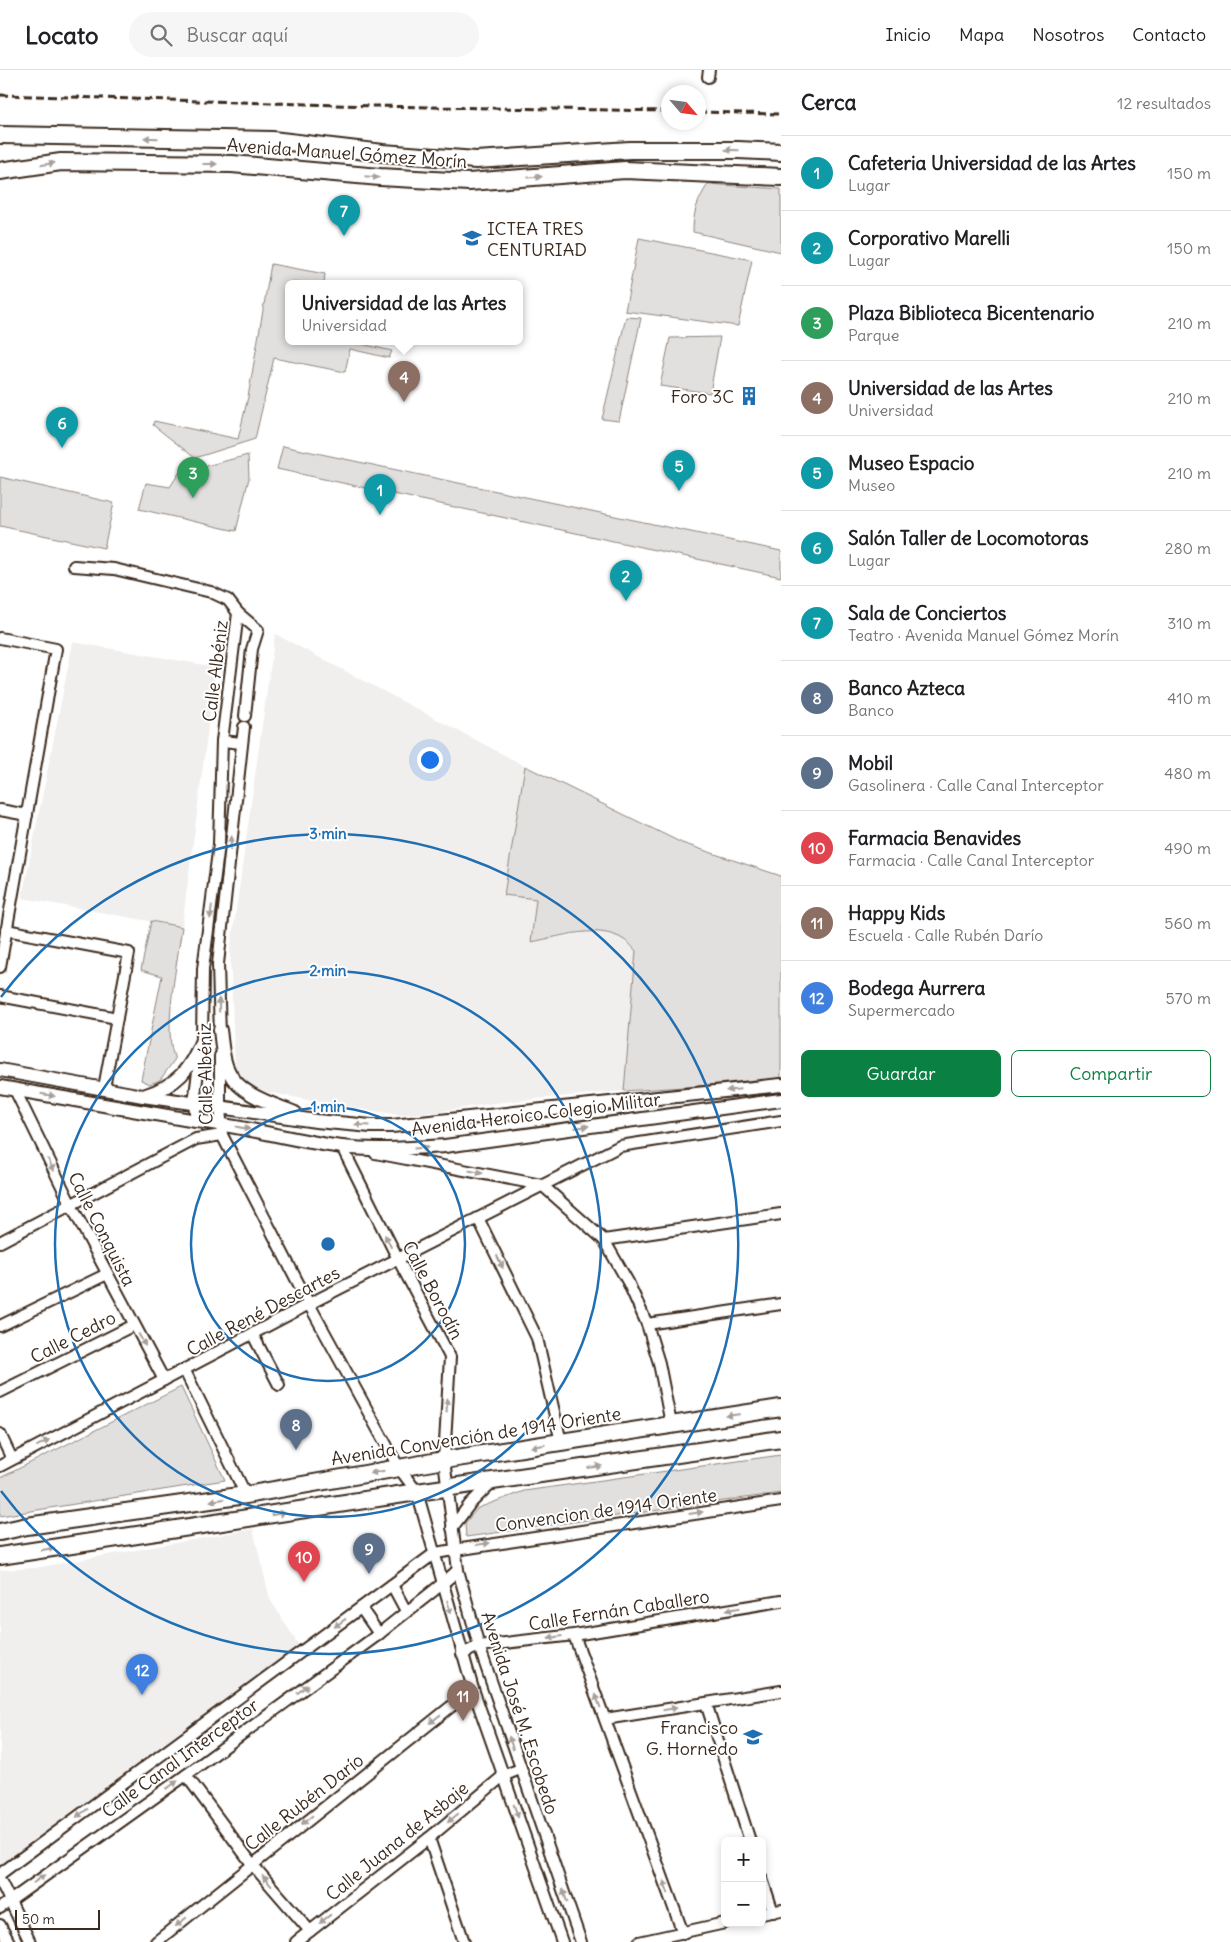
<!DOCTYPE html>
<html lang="es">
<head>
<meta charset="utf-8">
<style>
	body { margin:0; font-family:Delius,sans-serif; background:#f6f6f6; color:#202124 }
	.controls { position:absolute; right:15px; bottom:15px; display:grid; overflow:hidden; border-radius:8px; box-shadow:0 2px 8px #0003 }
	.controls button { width:45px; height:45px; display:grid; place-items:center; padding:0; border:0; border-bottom:1px solid #e0e0e0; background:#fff; color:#202124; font:25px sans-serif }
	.compass { position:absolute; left:661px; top:15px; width:45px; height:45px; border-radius:50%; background:#fff; box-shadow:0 2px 8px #0003; rotate:118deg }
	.scale { position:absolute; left:15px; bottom:12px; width:85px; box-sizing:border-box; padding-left:5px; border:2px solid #3b2a1e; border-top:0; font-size:14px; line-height:18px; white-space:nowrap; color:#3b2a1e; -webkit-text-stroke:4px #fff; paint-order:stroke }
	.you { position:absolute; left:429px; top:689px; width:18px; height:18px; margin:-12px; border:4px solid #fff; border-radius:50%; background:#1a73e8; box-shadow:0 0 0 8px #1a73e833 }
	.badge { display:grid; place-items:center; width:32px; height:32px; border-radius:50%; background:#0b8043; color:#fff; font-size:16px; font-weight:700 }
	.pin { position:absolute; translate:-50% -41px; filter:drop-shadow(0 1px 2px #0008) }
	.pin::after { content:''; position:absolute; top:26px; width:18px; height:15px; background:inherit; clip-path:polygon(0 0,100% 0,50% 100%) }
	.popup { position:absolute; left:285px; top:210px; width:238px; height:65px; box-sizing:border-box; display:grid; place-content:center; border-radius:8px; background:#fff; filter:drop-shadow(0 1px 4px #0005); font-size:16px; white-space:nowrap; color:#757577 }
	.popup b { font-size:19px; color:#202124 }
	.popup::after { content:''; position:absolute; left:50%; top:100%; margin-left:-10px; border:10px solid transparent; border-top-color:#fff }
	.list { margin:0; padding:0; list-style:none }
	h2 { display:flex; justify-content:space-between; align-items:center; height:65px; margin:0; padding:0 20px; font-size:21px }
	h2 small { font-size:16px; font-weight:400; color:#757577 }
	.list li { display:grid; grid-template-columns:32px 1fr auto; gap:15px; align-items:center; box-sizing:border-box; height:75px; padding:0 20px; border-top:1px solid #e0e0e0 }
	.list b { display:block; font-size:19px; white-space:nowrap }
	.list p { margin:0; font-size:16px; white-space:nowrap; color:#757577 }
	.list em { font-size:16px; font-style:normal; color:#757577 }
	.actions { display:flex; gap:10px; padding:15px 20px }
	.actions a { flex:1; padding:11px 0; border:1px solid #0b8043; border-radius:8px; text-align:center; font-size:18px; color:#0b8043 }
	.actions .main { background:#0b8043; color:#fff }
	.icon { flex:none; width:28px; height:28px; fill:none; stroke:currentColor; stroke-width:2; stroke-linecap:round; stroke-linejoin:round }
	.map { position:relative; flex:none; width:781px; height:1872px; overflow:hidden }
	header { display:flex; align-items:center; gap:30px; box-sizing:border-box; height:70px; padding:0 25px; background:#fff; border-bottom:1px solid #e0e0e0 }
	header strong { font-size:24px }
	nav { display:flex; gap:28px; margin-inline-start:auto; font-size:18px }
	.search { width:350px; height:45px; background:#f6f6f6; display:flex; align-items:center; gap:12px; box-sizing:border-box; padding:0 18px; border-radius:28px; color:#757577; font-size:19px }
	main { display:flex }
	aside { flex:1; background:#fff }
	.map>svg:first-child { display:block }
	.built { fill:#f1efee }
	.green { fill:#e2e0de; stroke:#8e857e }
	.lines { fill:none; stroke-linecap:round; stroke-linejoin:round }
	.minor-casing { stroke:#3b2a1e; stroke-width:14 }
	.tertiary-casing { stroke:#3b2a1e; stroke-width:16 }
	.primary-casing { stroke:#3b2a1e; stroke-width:20 }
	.minor { stroke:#fff; stroke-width:10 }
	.tertiary { stroke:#fff; stroke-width:12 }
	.primary { stroke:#fff; stroke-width:16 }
	.rail { stroke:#3b2a1e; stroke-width:3; stroke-dasharray:8 4; stroke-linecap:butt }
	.oneway { fill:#a79f9a }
	.ring { fill:none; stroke:#1f6fb2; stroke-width:2.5 }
	.labels { text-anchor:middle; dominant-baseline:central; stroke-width:4; stroke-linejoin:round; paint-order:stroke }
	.street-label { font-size:18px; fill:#3b2a1e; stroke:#fff }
	.poi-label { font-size:18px; fill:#3b2a1e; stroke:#fff; text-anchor:end }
	.centre { fill:#1f6fb2; stroke:#fff; stroke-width:2.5 }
	.ring-label { font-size:15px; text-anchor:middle; font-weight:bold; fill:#1f6fb2; stroke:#fff; stroke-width:4; stroke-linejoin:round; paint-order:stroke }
</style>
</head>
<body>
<header>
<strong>Locato</strong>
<div class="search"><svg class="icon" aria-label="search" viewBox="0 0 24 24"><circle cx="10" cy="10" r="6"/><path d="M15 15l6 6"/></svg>Buscar aquí</div>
<nav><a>Inicio</a><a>Mapa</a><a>Nosotros</a><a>Contacto</a></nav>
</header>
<main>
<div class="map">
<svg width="781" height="1872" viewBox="0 0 781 1872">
	<rect width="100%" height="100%" fill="#fff"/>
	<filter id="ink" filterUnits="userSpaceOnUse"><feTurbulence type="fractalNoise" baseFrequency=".02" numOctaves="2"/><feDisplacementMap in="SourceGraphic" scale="10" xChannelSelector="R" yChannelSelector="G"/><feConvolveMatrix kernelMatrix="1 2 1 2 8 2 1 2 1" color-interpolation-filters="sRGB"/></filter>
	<g filter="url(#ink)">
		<g class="built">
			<path d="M275,564L525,696L504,824L537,829L531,872L595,861L607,862L621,867L629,872L636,881L624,1021L495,1033L438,1042L400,1045L340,1036L261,1021L252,1017L235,1000L230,882Z"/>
			<path d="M73,572L216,597L182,857L22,828Z"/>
			<path d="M253,1459L270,1529L301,1579L0,1803V1500L35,1498Z"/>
		</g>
		<g class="green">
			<path d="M708,114L781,119V182L693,162C693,143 697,131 708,114Z"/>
			<path d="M639,168L752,190L738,256L625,241Z"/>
			<path d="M271,194L325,204L324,213H289V271H349L392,281L389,288L350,279L345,302L274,288L255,369L195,388L153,355L154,351L238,369L248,327Z"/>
			<path d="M626,247L641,248L619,351L602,349Z"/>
			<path d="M720,267L710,323L660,316L670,268Z"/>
			<path d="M283,376L781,481V507L277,399Z"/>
			<path d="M248,385L249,408L236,461L139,439L146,413L170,417L179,403Z"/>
			<path d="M0,407L114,433L104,478L0,456Z"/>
			<path d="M525,696L682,773L781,806V1008L742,1013L624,1021L636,881C611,848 565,866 531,872L536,829L504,825Z"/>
			<path d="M151,851L182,857C178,888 162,963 175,989L160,1010L150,1014L141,1010L162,906L141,900Z"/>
			<path d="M181,1317L225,1410L0,1446V1408Z"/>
			<path d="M781,1385V1423L466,1467L465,1453L478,1438L524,1421Z"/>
		</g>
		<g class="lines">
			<g class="minor-casing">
				<g id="minor">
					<path d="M708,7L709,0"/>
					<path d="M74,496L114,499L211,522L228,530L238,543L258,560L252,579L245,646"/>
					<path d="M0,568L56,579L0,897"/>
					<path d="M222,671L242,673"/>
					<path d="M0,740L27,745"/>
					<path d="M6,860L129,883L104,1018"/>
					<path d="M0,926L117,948"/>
					<path d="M220,967L218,894L244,657"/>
					<path d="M220,986V1036L222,1065L309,1234L399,1398L417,1422L473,1619L562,1872"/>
					<path d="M15,1020L71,1135L164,1310"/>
					<path d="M196,1051L194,1033L202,970L203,899L219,774L222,671L238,543"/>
					<path d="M342,1077L398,1189L450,1287L444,1390L458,1500L479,1576L581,1872"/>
					<path d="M375,1083L542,1115L604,1170L628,1212L647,1254L659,1293L671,1354"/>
					<path d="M478,1148L537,1268L561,1372"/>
					<path d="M604,1170L781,1144"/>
					<path d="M0,1172L196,1069L222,1065"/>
					<path d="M647,1254L781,1234"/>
					<path d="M0,1256L107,1204"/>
					<path d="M253,1265L279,1315"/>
					<path d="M185,1301L246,1425"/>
					<path d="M0,1322L134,1255"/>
					<path d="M0,1364L12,1389"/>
					<path d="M0,1396L309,1234L620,1076L781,1051"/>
					<path d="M452,1458L470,1434L492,1412"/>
					<path d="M392,1515L406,1541"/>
					<path d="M361,1538L379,1564"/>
					<path d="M574,1565L683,1863"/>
					<path d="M462,1584L479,1576L574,1565L781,1531"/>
					<path d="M706,1633L750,1771"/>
					<path d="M605,1649L781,1621"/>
					<path d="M186,1705L252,1794L310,1861"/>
					<path d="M429,1768L464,1872"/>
					<path d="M0,1804L435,1483L781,1431"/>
					<path d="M762,1809L773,1842"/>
					<path d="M0,1810L30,1872"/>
					<path d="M0,1838L186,1705L379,1564C405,1542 433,1523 458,1500"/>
					<path d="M762,1844L781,1840"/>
					<path d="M0,1855L9,1872"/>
					<path d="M156,1872L473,1619"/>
					<path d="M296,1872L429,1768L503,1706L520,1699"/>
					<path d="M639,1872L725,1853"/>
				</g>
			</g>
			<g class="tertiary-casing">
				<g id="tertiary">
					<path d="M220,960C222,973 222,990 229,1002C240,1025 273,1034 295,1043"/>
					<path d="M0,1000L143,1026L316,1051L371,1056H392L781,1015"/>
					<path d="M0,1017L196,1051C245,1056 293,1071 342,1077C376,1081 411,1078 445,1076L781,1030"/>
					<path d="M146,1025C177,1015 190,1000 202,970"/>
				</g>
			</g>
			<g class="primary-casing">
				<g id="primary">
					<path d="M0,65L272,70L383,83L476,90L630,80H738L781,82"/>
					<path d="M0,101L61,92L232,94L380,107L469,112L625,100L781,107"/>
					<path d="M0,1462L27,1456L246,1425L444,1390L781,1338"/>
					<path d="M0,1486L417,1422L781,1369"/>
				</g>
			</g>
			<use href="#minor" class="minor"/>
			<use href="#tertiary" class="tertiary"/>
			<use href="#primary" class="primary"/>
			<g class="rail">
				<path d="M0,25L373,36L668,41"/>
				<path d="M698,42L781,44"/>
			</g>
		</g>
		<defs><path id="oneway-solid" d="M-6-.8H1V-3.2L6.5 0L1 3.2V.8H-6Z" transform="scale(1.25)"/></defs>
		<g class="oneway">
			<use href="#oneway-solid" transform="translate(151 68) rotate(-179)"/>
			<use href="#oneway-solid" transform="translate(732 80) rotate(-179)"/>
			<use href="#oneway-solid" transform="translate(48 94) rotate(-10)"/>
			<use href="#oneway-solid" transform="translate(210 94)"/>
			<use href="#oneway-solid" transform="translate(372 107) rotate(5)"/>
			<use href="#oneway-solid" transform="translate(535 107) rotate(-4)"/>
			<use href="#oneway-solid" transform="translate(231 773) rotate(-84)"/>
			<use href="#oneway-solid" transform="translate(211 842) rotate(97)"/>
			<use href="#oneway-solid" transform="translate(219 935) rotate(-92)"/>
			<use href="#oneway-solid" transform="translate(733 1020) rotate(174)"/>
			<use href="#oneway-solid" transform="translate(48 1025) rotate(10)"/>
			<use href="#oneway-solid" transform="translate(362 1055) rotate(-176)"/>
			<use href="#oneway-solid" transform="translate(582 1057) rotate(-8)"/>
			<use href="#oneway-solid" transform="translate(243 1058) rotate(11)"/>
			<use href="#oneway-solid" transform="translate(421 1078) rotate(-4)"/>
			<use href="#oneway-solid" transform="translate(51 1095) rotate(64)"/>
			<use href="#oneway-solid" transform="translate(476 1102) rotate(11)"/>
			<use href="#oneway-solid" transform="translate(388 1171) rotate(-116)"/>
			<use href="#oneway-solid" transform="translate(500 1192) rotate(64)"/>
			<use href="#oneway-solid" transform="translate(142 1270) rotate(61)"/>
			<use href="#oneway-solid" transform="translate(447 1335) rotate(-86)"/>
			<use href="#oneway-solid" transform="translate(733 1345) rotate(172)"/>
			<use href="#oneway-solid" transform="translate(43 1373) rotate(-27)"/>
			<use href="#oneway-solid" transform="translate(538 1376) rotate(171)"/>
			<use href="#oneway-solid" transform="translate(595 1397) rotate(-8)"/>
			<use href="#oneway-solid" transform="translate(377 1402) rotate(170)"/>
			<use href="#oneway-solid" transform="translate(217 1430) rotate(172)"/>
			<use href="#oneway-solid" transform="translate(696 1443) rotate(-8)"/>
			<use href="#oneway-solid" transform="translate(278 1444) rotate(-9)"/>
			<use href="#oneway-solid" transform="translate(483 1474) rotate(-8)"/>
			<use href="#oneway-solid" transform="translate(48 1479) rotate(-9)"/>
			<use href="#oneway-solid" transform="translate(449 1537) rotate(75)"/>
			<use href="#oneway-solid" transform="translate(733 1539) rotate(171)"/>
			<use href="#oneway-solid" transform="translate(340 1553) rotate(144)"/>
			<use href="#oneway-solid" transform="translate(555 1567) rotate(173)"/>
			<use href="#oneway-solid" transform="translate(303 1619) rotate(-36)"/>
			<use href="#oneway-solid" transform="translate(598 1631) rotate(-110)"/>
			<use href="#oneway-solid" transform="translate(670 1639) rotate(-9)"/>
			<use href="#oneway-solid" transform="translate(435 1649) rotate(142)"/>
			<use href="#oneway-solid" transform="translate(511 1673) rotate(-108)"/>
			<use href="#oneway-solid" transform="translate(172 1715) rotate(-35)"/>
			<use href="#oneway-solid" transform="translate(516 1741) rotate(70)"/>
			<use href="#oneway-solid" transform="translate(82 1743) rotate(144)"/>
			<use href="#oneway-solid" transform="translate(453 1748) rotate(140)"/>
			<use href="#oneway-solid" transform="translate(307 1750) rotate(142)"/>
			<use href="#oneway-solid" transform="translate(39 1809) rotate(-35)"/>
			<use href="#oneway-solid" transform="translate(267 1811) rotate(-131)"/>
			<use href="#oneway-solid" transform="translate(666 1817) rotate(-110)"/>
			<use href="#oneway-solid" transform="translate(565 1826) rotate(-110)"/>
			<use href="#oneway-solid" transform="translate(325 1849) rotate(142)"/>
			<use href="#oneway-solid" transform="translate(181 1852) rotate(141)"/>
		</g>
	</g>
	<g class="ring">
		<circle cx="328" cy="1174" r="137"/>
		<circle cx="328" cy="1174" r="273"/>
		<path d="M1 927A410 410 0 1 1 1 1421"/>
	</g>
	<defs>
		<g id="school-bare" transform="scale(1.5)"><path d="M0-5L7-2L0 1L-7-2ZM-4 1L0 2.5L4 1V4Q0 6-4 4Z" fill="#1f6fb2" stroke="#fff" stroke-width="2.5" paint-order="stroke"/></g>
		<g id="building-bare" transform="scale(1.5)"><path d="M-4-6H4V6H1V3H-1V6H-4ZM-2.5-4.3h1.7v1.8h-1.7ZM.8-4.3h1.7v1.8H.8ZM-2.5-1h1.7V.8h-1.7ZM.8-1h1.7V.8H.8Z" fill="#1f6fb2" stroke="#fff" stroke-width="2.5" paint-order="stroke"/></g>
	</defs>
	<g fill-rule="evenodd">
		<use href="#school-bare" x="472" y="168"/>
		<use href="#building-bare" x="749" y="326"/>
		<use href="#school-bare" x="753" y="1667"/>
	</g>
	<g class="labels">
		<g class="street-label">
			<text transform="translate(347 83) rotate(4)">Avenida Manuel Gómez Morín</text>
			<text transform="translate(215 601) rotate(-83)">Calle Albéniz</text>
			<text transform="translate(205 1004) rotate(-91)">Calle Albéniz</text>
			<text transform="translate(536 1044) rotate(-7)">Avenida Heroico Colegio Militar</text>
			<text transform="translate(102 1159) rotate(63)">Calle Conquista</text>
			<text transform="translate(433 1220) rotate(62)">Calle Borodín</text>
			<text transform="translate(263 1241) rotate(-28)">Calle René Descartes</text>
			<text transform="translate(73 1267) rotate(-27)">Calle Cedro</text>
			<text transform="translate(476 1366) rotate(-9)">Avenida Convención de 1914 Oriente</text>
			<text transform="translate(606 1440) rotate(-8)">Convencion de 1914 Oriente</text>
			<text transform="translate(619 1540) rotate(-9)">Calle Fernán Caballero</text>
			<text transform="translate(520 1643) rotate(72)">Avenida José M. Escobedo</text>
			<text transform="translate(180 1688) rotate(-36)">Calle Canal Interceptor</text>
			<text transform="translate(304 1732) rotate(-38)">Calle Rubén Darío</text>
			<text transform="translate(397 1771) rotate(-39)">Calle Juana de Asbaje</text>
		</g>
		<g class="poi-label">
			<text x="487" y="158" text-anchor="start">ICTEA TRES<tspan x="487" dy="21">CENTURIAD</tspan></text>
			<text x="734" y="326">Foro 3C</text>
			<text x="738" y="1657">Francisco<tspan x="738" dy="21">G. Hornedo</tspan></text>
		</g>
	</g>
	<circle cx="328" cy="1174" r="8" class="centre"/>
	<g class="ring-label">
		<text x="328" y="769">3 min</text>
		<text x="328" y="906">2 min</text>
		<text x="328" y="1042">1 min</text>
	</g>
</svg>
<div class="controls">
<button>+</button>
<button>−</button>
</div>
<svg class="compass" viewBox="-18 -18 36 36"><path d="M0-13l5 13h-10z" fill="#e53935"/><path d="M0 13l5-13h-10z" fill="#757577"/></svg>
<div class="scale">50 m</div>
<div class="you"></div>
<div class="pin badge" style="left:380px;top:445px;background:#0f9aa8">1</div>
<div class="pin badge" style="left:626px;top:531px;background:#0f9aa8">2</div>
<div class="pin badge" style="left:193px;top:428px;background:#2e9e5b">3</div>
<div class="pin badge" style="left:404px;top:332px;background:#8d6e63">4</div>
<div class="popup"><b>Universidad de las Artes</b>Universidad</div>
<div class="pin badge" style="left:679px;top:421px;background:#0f9aa8">5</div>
<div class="pin badge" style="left:62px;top:378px;background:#0f9aa8">6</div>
<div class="pin badge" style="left:344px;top:166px;background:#0f9aa8">7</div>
<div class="pin badge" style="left:296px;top:1380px;background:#5c6f8a">8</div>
<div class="pin badge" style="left:369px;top:1504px;background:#5c6f8a">9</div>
<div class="pin badge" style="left:304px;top:1512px;background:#e0444e">10</div>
<div class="pin badge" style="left:463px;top:1651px;background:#8d6e63">11</div>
<div class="pin badge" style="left:142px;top:1625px;background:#3f7fe0">12</div>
</div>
<aside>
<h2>Cerca<small>12 resultados</small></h2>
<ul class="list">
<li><span class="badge" style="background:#0f9aa8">1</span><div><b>Cafeteria Universidad de las Artes</b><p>Lugar</p></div><em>150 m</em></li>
<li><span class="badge" style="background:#0f9aa8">2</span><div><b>Corporativo Marelli</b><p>Lugar</p></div><em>150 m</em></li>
<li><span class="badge" style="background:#2e9e5b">3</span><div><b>Plaza Biblioteca Bicentenario</b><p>Parque</p></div><em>210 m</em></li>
<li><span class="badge" style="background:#8d6e63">4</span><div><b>Universidad de las Artes</b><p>Universidad</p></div><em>210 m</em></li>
<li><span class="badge" style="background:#0f9aa8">5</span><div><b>Museo Espacio</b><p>Museo</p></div><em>210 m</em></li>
<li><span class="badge" style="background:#0f9aa8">6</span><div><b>Salón Taller de Locomotoras</b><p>Lugar</p></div><em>280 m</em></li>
<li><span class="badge" style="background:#0f9aa8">7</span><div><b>Sala de Conciertos</b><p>Teatro · Avenida Manuel Gómez Morín</p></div><em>310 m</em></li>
<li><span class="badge" style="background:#5c6f8a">8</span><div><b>Banco Azteca</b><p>Banco</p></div><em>410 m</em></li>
<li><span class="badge" style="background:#5c6f8a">9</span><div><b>Mobil</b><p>Gasolinera · Calle Canal Interceptor</p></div><em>480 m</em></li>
<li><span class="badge" style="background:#e0444e">10</span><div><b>Farmacia Benavides</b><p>Farmacia · Calle Canal Interceptor</p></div><em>490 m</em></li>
<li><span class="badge" style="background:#8d6e63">11</span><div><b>Happy Kids</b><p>Escuela · Calle Rubén Darío</p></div><em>560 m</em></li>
<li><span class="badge" style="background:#3f7fe0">12</span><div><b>Bodega Aurrera</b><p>Supermercado</p></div><em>570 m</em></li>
</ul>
<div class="actions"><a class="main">Guardar</a><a>Compartir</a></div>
</aside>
</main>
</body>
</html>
